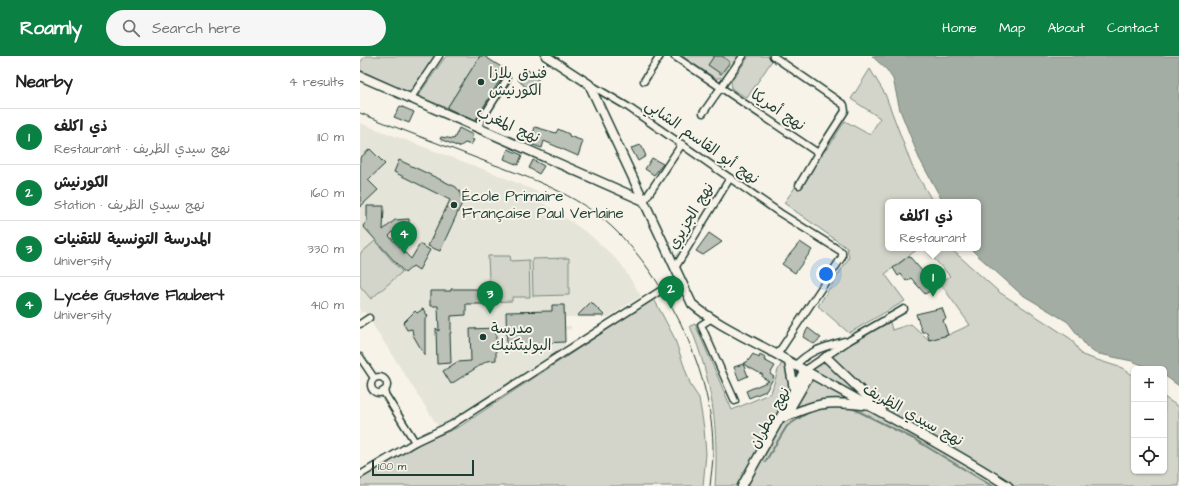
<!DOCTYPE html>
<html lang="en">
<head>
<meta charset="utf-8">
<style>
	body { margin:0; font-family:"Architects Daughter","Playpen Sans Arabic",sans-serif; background:#f6f6f6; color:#222 }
	.controls { position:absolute; right:12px; bottom:12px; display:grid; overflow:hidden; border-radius:6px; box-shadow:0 1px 3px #0004 }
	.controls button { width:36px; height:36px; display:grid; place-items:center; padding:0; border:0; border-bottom:1px solid #e0e0e0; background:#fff; color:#222; font:20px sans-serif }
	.scale { position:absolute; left:12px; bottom:10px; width:102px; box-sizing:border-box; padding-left:4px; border:2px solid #1f3d34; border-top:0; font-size:11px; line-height:14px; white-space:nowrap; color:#1f3d34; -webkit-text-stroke:3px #f7f3e8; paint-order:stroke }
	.you { position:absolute; left:466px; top:218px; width:14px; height:14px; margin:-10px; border:3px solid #fff; border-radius:50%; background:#1a73e8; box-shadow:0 0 0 6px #1a73e833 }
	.badge { display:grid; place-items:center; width:26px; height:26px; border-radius:50%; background:#0b8043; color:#fff; font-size:13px; font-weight:700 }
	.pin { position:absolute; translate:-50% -33px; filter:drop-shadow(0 1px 2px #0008) }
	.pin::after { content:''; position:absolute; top:21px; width:14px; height:12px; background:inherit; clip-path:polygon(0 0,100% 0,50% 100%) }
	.popup { position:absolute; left:525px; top:143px; width:96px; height:52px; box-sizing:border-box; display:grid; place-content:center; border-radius:6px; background:#fff; filter:drop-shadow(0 1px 3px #0005); font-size:13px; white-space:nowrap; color:#767676 }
	.popup b { font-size:15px; color:#222 }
	.popup::after { content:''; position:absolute; left:50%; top:100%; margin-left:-8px; border:8px solid transparent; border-top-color:#fff }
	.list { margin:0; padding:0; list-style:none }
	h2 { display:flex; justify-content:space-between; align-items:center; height:52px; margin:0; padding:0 16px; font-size:17px }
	h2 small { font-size:13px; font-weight:400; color:#767676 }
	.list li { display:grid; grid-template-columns:26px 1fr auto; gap:12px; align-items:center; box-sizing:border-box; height:56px; padding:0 16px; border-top:1px solid #e0e0e0 }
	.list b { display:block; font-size:15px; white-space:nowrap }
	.list p { margin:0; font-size:13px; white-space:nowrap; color:#767676 }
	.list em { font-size:13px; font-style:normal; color:#767676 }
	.icon { flex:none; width:22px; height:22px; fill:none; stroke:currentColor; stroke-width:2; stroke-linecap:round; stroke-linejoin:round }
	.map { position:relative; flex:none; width:819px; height:430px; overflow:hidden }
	header { display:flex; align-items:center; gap:24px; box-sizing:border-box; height:56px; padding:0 20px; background:#0b8043; color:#fff }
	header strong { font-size:19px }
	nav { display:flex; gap:22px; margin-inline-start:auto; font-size:14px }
	.search { width:280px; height:36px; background:#f6f6f6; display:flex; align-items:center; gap:10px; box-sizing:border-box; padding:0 14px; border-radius:22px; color:#767676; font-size:15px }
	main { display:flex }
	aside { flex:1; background:#fff }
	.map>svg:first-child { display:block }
	.built { fill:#e5e4d9 }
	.green { fill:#d3d5ca; stroke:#79897f }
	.water { fill:#a4ada3; stroke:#6f8077 }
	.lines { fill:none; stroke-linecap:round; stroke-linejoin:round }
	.stream { stroke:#6f8077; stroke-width:2 }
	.building { fill:#bbc1b6; stroke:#1f3d34 }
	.minor-casing { stroke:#1f3d34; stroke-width:9 }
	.tertiary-casing { stroke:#1f3d34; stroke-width:11 }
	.minor { stroke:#f7f3e8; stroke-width:6 }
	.tertiary { stroke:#f7f3e8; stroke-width:8 }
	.tram { stroke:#1f3d34; stroke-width:1 }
	.poi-dot { fill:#1f3d34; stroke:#f7f3e8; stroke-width:1.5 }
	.labels { text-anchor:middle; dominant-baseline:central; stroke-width:4; stroke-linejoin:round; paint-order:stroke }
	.poi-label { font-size:15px; fill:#1f3d34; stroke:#f7f3e8; text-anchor:start }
	.street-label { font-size:15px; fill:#1f3d34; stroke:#f7f3e8 }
</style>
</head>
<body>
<header>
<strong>Roamly</strong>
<div class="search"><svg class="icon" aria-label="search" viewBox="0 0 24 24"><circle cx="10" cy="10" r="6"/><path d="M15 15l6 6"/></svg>Search here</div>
<nav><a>Home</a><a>Map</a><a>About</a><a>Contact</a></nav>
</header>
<main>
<aside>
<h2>Nearby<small>4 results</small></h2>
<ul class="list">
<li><span class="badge">1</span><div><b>ذي اكلف</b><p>Restaurant · نهج سيدي الظريف</p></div><em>110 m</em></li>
<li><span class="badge">2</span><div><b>الكورنيش</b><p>Station · نهج سيدي الظريف</p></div><em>160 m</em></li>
<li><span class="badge">3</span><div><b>المدرسة التونسية للتقنيات</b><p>University</p></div><em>330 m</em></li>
<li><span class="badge">4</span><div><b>Lycée Gustave Flaubert</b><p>University</p></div><em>410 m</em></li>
</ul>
</aside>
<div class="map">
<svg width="819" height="430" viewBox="0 0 819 430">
	<rect width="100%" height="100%" fill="#f7f3e8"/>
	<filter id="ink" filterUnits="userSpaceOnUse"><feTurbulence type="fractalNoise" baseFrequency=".025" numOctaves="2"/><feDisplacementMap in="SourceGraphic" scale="8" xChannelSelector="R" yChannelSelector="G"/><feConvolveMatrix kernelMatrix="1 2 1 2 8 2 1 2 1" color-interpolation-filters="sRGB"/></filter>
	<g filter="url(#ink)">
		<path class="built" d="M0,67L136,118L180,137L174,141L229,178L253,200L261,208L281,240L248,261H205V270H211V273L205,274V290L79,372L4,255L0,258Z"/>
		<g class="green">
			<path d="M5,0H75L50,37L0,14V7Z"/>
			<path d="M86,0H120L87,52L58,40Z"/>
			<path d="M322,0H379L364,22H355Z"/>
			<path d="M389,0H409L413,3L387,42L372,33L371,26Z"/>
			<path d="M510,13L525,38L552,110L573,146H528V192H559L525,218L545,245L489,277L458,250L489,202L487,192L424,147L460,96L467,93L485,65L510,79L520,62L491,43Z"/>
			<path d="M15,185L42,216L11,243L0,230V198Z"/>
			<path d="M564,192H590L639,236L711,283L722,299L762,312L774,320V415H804V341L819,351V430H355C359,373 352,323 330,270L335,268L372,354L411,337L418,314L423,305L451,314L455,308L464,305L492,285L530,266L532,274L551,268L569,284L588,279L610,269L580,227L590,220Z"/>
			<path d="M128,200H150L151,205L169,204L170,241H152V245L130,246Z"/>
			<path d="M209,202V239L173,240L172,203Z"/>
			<path d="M294,243L314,281L331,330L339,342L344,372L346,398L343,430H0V423L63,386L99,371Z"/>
		</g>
		<path class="water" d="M512,0H819V330L804,319V313H793L772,305L735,297L727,291L708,266L661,238L616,198L610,192H618V146H583L559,102L540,54L533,23L527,14Z"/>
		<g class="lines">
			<g class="stream">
				<path d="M490,351L554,383L632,430"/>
				<path d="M405,406L427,370L449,356"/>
			</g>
		</g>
		<g class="building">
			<path d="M120,0H124L146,14L115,65L87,52Z"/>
			<path d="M354,0H362L370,6L361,18L348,9Z"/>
			<path d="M165,12L179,22L169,34L158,24Z"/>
			<path d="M40,50L54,56L49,67L34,61Z"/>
			<path d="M175,71L196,77L198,73L209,78V80L223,85L218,100L184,85L182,92L170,88Z"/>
			<path d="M99,72L113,79L111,83L114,84L111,89L105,87L99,91L80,83L81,81L94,83Z"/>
			<path d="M281,89L286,100L278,105L271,92Z"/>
			<path d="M10,93L25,108L8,124L18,134L0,151V102Z"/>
			<path d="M148,93L162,99L158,109L144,103Z"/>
			<path d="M292,102L303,108L294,119L285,113Z"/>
			<path d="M39,104L96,131L100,136L102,147L80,195L68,190L90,144L34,116Z"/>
			<path d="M173,104L184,110L179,118L169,112Z"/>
			<path d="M7,150H24L23,174L35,164L49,163V170H39L29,180L51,203L60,188L70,194L59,214L53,210L45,217L3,170L7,165Z"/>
			<path d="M349,177L362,186L343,199L336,195Z"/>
			<path d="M440,186L452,194L435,217L422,208Z"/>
			<path d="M549,200L576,231L565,238L551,222L546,225L541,218L538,220L533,212Z"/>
			<path d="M91,233H124V248H106V259L91,260V277H90L91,307L77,308L76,272L79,275L78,250H70V235H91Z"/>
			<path d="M231,246L245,260H217Z"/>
			<path d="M192,249H204L205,286L184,287V293L147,294L146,256L192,255Z"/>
			<path d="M582,252L586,263L583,264L588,279L569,284L567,276H562L556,258Z"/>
			<path d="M63,253L68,260L65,262V300L53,279L52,273L47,274L43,267L55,255L57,257Z"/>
			<path d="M136,272V304L127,305L91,328L83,315L97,306L111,305L110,273Z"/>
			<path d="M448,272L461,282L454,288L443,281Z"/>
			<path d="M393,298L399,302L400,299L405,302L404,304L415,310L410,318L414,321L406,335L389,342L386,335L409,325L402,321L403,319L383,308L388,305Z"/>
			<path d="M383,308L388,320L379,324L374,311Z"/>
		</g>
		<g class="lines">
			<g class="minor-casing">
				<g id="minor">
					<path d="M314,0L458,97L485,55L484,49L413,0"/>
					<path d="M284,25L300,0"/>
					<path d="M229,28L268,51L420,157L482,196V201L417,299"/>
					<path d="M50,43L79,0"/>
					<path d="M343,57L383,0"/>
					<path d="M117,71L147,23"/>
					<path d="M439,129L458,97"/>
					<path d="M284,145L322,88"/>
					<path d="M315,212L370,122"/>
					<path d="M352,262L341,269L375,345"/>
					<path d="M0,268L9,262"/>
					<path d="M0,301L14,322"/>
					<path d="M435,310C449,294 465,291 484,285"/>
					<path d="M444,315L490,284L544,253"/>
					<circle cx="19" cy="329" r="8"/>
					<path d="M23,335L55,386"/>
					<path d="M0,419L55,386L91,369L314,226"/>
				</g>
			</g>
			<g class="tertiary-casing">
				<g id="tertiary">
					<path d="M186,0L229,28L332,248C358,270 392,284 421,301C496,344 575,383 648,430"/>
					<path d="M0,20L284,145"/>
					<path d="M466,301L522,355"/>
					<path d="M429,306L434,333"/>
					<path d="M428,356L450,318"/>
					<path d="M425,361C458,347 466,345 502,349"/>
					<path d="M382,430L420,362L444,315"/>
				</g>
			</g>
			<use href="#minor" class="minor"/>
			<use href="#tertiary" class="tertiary"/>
			<path class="tram" d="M0,57C41,74 83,89 124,105C168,121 217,138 252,171C281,198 302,231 320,266C339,305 354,354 353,397C353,408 351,419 350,430"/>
		</g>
	</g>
	<g class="poi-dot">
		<circle cx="121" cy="26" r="4"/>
		<circle cx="94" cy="149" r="4"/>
		<circle cx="123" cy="281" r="4"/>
	</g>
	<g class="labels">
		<g class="poi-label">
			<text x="129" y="17">فندق بلازا<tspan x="129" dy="17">الكورنيش</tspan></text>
			<text x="102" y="140">École Primaire<tspan x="102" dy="17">Française Paul Verlaine</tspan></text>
			<text x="131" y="272">مدرسة<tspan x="131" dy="17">البوليتكنيك</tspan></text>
		</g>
		<g class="street-label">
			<text transform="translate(418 54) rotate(34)">نهج أمريكا</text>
			<text transform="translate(148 69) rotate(24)">نهج المغرب</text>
			<text transform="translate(342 86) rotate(35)">نهج أبو القاسم الشابي</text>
			<text transform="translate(331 160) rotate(-59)">نهج الجزيري</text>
			<text transform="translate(553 359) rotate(29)">نهج سيدي الظريف</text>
			<text transform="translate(410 362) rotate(-61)">نهج مطران</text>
		</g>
	</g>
</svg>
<div class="controls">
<button>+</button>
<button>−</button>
<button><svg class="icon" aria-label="locate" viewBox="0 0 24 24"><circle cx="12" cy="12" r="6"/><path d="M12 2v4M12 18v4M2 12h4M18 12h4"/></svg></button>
</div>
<div class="scale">100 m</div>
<div class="you"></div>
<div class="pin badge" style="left:573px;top:241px">1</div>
<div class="popup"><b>ذي اكلف</b>Restaurant</div>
<div class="pin badge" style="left:311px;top:253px">2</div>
<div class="pin badge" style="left:130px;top:258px">3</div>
<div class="pin badge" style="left:44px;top:198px">4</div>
</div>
</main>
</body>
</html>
